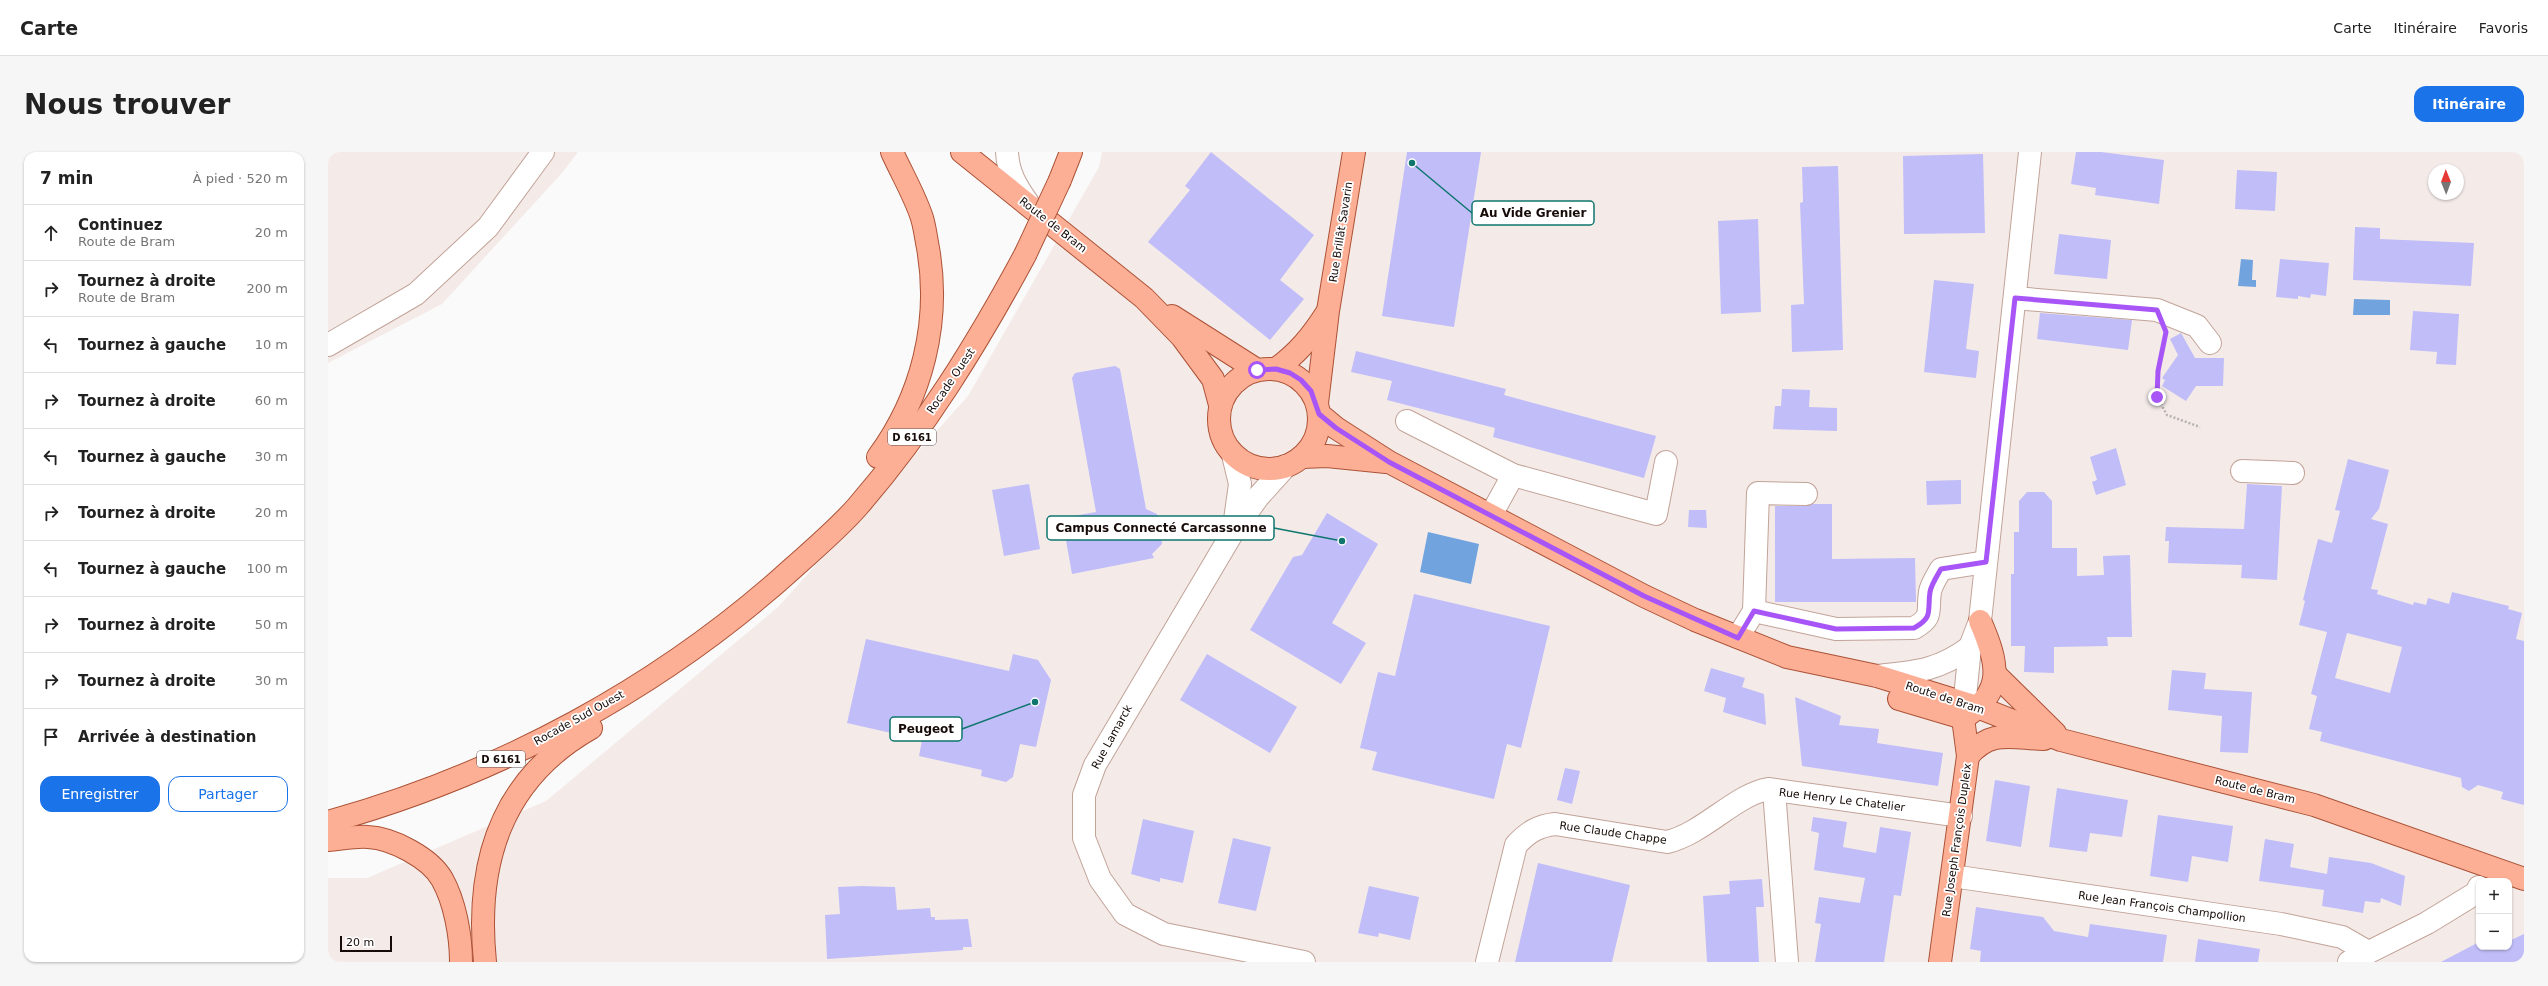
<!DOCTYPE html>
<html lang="fr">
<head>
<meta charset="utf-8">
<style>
	body { margin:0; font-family:"DejaVu Sans",sans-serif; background:#f6f6f6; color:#222 }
	.controls { position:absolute; right:12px; bottom:12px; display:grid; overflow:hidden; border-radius:8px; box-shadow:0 1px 3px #0004 }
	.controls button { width:36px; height:36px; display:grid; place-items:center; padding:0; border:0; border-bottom:1px solid #e0e0e0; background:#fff; color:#222; font:20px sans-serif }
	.compass { position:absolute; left:2100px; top:12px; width:36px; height:36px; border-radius:50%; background:#fff; box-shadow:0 1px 3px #0004; rotate:359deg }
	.scale { position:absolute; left:12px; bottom:10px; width:52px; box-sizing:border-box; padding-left:4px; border:2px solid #160b08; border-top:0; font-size:11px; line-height:14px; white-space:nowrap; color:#160b08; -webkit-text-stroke:3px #fff; paint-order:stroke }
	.stop { position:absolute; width:12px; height:12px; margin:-9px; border:3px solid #a855f7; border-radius:50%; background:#fff }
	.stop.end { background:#a855f7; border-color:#fff; box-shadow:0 1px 4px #0008 }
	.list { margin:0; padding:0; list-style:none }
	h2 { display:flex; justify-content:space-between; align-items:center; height:52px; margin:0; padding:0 16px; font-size:17px }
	h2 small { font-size:13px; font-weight:400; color:#767676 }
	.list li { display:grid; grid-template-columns:26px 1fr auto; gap:12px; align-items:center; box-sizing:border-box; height:56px; padding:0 16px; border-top:1px solid #e0e0e0 }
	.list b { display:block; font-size:15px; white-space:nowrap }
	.list p { margin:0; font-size:13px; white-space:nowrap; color:#767676 }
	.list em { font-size:13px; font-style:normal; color:#767676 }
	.actions { display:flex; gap:8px; padding:12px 16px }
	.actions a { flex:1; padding:9px 0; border:1px solid #1a73e8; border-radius:12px; text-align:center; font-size:14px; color:#1a73e8 }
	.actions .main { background:#1a73e8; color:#fff }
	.icon { flex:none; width:22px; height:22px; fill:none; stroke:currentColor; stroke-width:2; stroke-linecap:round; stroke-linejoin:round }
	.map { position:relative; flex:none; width:2196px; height:810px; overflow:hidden; border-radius:12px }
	header { display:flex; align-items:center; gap:24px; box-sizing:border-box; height:56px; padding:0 20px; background:#fff; border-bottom:1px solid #e0e0e0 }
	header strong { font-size:19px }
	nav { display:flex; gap:22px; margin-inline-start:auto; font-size:14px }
	.intro { display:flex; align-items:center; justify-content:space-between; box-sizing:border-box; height:96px; padding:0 24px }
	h1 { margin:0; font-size:28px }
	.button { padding:10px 18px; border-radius:12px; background:#1a73e8; color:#fff; font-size:14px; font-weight:700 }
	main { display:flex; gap:24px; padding:0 24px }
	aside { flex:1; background:#fff; border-radius:12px; box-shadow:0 1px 3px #0004 }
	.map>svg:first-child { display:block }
	.built { fill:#f4ebe9; fill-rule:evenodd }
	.water { fill:#71a3de }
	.building { fill:#c0bdf8; fill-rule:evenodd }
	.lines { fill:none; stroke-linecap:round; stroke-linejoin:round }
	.minor-casing { stroke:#c2a398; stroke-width:24 }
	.major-casing { stroke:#ac5236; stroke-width:24 }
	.path { stroke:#b4b1b0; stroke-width:2.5; stroke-dasharray:2 2; stroke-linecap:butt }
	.minor { stroke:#fff; stroke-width:22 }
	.major { stroke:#fdaf95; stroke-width:22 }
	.major-bridge-casing { stroke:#ac5236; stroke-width:24; stroke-linecap:butt }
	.major-bridge { stroke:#fdaf95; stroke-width:22 }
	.route { stroke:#a855f7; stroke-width:5 }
	.labels { text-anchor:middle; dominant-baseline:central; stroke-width:3.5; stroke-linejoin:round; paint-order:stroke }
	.shield { fill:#fff; stroke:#5c5452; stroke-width:1 }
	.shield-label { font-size:10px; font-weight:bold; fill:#160b08 }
	.street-label { font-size:11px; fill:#160b08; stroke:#fff }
	.leader { fill:none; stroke:#0f766e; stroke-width:1.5 }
	.callout-dot { fill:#0f766e; stroke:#fff; stroke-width:1.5 }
	.callout { fill:#fff; stroke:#0f766e; stroke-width:1.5 }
	.callout-label { font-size:12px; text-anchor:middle; font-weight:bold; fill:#160b08 }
</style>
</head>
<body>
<header>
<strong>Carte</strong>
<nav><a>Carte</a><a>Itinéraire</a><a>Favoris</a></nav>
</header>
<div class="intro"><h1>Nous trouver</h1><a class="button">Itinéraire</a></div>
<main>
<aside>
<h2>7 min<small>À pied · 520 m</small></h2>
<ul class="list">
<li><svg class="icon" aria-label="ahead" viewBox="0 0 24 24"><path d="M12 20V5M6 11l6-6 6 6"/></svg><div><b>Continuez</b><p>Route de Bram</p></div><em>20 m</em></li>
<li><svg class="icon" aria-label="right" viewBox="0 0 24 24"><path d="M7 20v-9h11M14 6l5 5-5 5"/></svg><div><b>Tournez à droite</b><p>Route de Bram</p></div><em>200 m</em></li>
<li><svg class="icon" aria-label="left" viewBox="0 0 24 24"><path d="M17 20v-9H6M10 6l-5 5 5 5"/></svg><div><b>Tournez à gauche</b></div><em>10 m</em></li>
<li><svg class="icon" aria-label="right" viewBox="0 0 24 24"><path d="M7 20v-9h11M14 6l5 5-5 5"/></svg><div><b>Tournez à droite</b></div><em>60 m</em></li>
<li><svg class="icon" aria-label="left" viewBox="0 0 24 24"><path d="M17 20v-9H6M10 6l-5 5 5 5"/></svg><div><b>Tournez à gauche</b></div><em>30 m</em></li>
<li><svg class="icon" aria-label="right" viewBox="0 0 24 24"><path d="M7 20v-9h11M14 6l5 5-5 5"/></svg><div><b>Tournez à droite</b></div><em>20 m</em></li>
<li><svg class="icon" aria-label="left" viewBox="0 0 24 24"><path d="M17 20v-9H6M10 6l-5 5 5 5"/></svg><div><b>Tournez à gauche</b></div><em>100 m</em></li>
<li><svg class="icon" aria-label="right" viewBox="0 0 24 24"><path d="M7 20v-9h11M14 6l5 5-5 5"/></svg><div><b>Tournez à droite</b></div><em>50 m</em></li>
<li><svg class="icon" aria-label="right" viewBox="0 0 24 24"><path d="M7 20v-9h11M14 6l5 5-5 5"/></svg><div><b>Tournez à droite</b></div><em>30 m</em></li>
<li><svg class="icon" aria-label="arrive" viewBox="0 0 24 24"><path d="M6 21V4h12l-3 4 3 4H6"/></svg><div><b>Arrivée à destination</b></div></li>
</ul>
<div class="actions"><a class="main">Enregistrer</a><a>Partager</a></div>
</aside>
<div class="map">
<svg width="2196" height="810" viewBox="0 0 2196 810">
	<rect width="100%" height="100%" fill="#fafafa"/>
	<g class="built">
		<path d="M0,0H250L234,21L114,152L0,211Z"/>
		<path d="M774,0H2196V810H0V726H39L218,649L450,455L640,244L771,15ZM2106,18H2130V42H2106ZM2151,729H2181V795H2151Z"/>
	</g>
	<g class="water">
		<path d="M1913,107L1925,108L1924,128H1928V135L1910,134Z"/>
		<path d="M2026,147L2062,148V163H2025Z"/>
		<path d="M1100,380L1151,392L1143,432L1092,420Z"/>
	</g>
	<g class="building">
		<path d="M883,0L986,83L952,128L976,147L942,188L820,90L862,38L857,34Z"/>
		<path d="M1079,0H1153L1126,175L1054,164Z"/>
		<path d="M1748,0H1773L1836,8L1831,52L1767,43L1768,36L1743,32Z"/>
		<path d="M1655,2L1657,81L1576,82L1575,4Z"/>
		<path d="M1510,14L1515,198L1464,200L1463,153L1476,152L1472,51L1475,50L1474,15Z"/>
		<path d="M1909,18L1949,20L1947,59L1907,57Z"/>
		<path d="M1430,67L1433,160L1393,162L1390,69Z"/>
		<path d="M2027,75L2052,76V87L2146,91L2143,134L2025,128Z"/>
		<path d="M1731,82L1783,88L1779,127L1726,122Z"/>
		<path d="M1952,107L2001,111L1998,144L1983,142L1982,146L1970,144V147L1948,145Z"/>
		<path d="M1606,128L1646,132L1638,197L1651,199L1648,226L1596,220Z"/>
		<path d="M2085,159L2131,162L2128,213L2108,212L2109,200L2082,198Z"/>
		<path d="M1712,161L1804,168L1800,198L1709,187Z"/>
		<path d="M1853,181L1867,206H1896L1895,234H1868L1858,249L1834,234L1837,228L1834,226L1850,203L1842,187Z"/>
		<path d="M1028,199L1178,237L1176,243L1328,284L1316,326L1165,285L1167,276L1059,248L1064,229L1023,220Z"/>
		<path d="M787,214L792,217L818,357L829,362L830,369L836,376L833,383L834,392L824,402L826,406L744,422L734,366L768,360L744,226L747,221Z"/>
		<path d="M1454,237L1482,238L1481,255L1509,256V279L1445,277L1447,254H1453Z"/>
		<path d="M1788,296L1798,333L1768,343L1764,330L1769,328L1762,305Z"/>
		<path d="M2020,307L2061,318L2051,357L2043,367L2060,372L2043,437L2050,438L2049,442L2085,453L2086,450L2098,453L2100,446L2121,452L2124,440L2181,454L2180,457L2194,461L2188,487L2196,489V653L2173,647L2175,640L2150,633L2141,639L2134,635L2133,626L1992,589L1994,580L1981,577L1989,544L1983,542L1999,480L1971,473L1977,449L1975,448L1990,387L2004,391L2012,359L2007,358ZM2019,481L2074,495L2062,541L2007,526Z"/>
		<path d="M1633,328V352L1599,353L1598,329Z"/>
		<path d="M701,332L712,397L676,404L664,338Z"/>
		<path d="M1919,332L1954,334L1949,428L1913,426L1914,413L1840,411L1841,389H1837L1838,375L1916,377Z"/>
		<path d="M1699,340H1716L1724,349V396H1749V424L1776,423L1775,404L1802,403L1804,485H1779L1780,494L1726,495V521L1696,520L1697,494H1683V422H1686V380H1691V349Z"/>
		<path d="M1485,352H1504V407L1587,406L1588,450H1447V354H1478Z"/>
		<path d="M1361,358H1378L1379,376L1360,375Z"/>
		<path d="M999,361L1050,392L1004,471L1038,491L1013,532L922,478L965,405L974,403Z"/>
		<path d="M1086,442L1222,474L1193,596L1179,592L1166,647L1044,618L1049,600L1032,596L1050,520L1067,524Z"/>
		<path d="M538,487L681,519L685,502L710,508L723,528L708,595L692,592L685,625L678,630L653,624L654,618L591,604L594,588L519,571Z"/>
		<path d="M879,502L969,555L942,601L852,548Z"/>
		<path d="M1383,516L1417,526L1414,535L1436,542L1438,573L1395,560L1398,546L1376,539Z"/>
		<path d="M1844,518L1878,521L1876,537L1924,540L1920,601L1892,600L1894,564L1840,558Z"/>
		<path d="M1467,545L1513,564L1511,573L1551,577L1549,591L1615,601L1610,634L1474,614Z"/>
		<path d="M1237,616L1252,619L1244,652L1229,648Z"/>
		<path d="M1667,628L1702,634L1693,695L1658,689Z"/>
		<path d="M1729,636L1800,648L1794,685L1762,681L1759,700L1721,695Z"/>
		<path d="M1830,663L1905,674L1900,710L1864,704L1860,730L1822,724Z"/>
		<path d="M1485,665L1519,670L1515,695L1548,701L1552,675L1583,680L1573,744L1566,743L1556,810H1487L1493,772L1487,771L1491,745L1532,751L1537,726L1486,718L1491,681L1483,679Z"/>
		<path d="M815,667L866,679L855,731L832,726V730L803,722Z"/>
		<path d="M905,686L943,695L928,759L890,751Z"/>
		<path d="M1937,687L1966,692L1962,715L1999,722L2001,705L2043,711L2077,724L2073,754L2053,746L2052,751L2037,749L2035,761L1994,754L1996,738L1931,729Z"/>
		<path d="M1210,711L1302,733L1284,810H1187Z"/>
		<path d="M1434,727L1436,755H1428L1431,810H1379L1375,744L1402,742L1401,729Z"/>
		<path d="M533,734L567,735L569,758L602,756L603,765H607V768L640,767L644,795H635V798L499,807L497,763L512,762L510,735Z"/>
		<path d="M1041,734L1091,745L1082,788L1051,781L1050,785L1030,781Z"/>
		<path d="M1648,755L1715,765L1726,779L1760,785L1762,772L1839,783L1835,810H1652L1653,799L1642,797Z"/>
		<path d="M2196,782V810H2113L2151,790V795H2181V789Z"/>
		<path d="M1870,787L1932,797L1930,810H1867Z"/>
	</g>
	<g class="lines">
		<g class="minor-casing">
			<g id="minor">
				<path d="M679,0C680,21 688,34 700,51"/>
				<path d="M1687,146L1829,158L1869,174L1882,191"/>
				<path d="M0,193L88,142L160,75L215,0"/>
				<path d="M1079,269L1185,323L1163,363"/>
				<path d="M905,303L912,332L906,375"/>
				<path d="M958,314L930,345L905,380L767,613L756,643V686L772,727L797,762L836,782L976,810"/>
				<path d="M1914,319L1965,321"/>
				<path d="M1185,323L1328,362L1338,310"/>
				<path d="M1426,459L1430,341L1478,342"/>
				<path d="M1410,485L1426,459L1508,477L1586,476C1606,465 1599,459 1602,440C1603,433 1609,424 1613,417L1658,410"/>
				<path d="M1549,524C1587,520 1610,519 1642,495"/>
				<path d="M1635,566L1642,495L1652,469L1702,0"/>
				<path d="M1446,638L1459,810"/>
				<path d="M1624,724L1953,772L2014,785L2040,800"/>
				<path d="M1159,810L1188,693C1200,680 1210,674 1227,672L1339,690C1376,681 1407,643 1440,637L1633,664"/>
				<path d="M2021,810L2099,771L2148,741L2151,735"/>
			</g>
		</g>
		<g class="major-casing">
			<g id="major">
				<path d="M634,0L816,146L854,185L885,227L892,253"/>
				<path d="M732,28L743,0"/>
				<path d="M844,164L929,218"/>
				<circle cx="941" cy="267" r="50"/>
				<path d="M948,217C970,201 984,184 998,162"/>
				<path d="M989,251L1000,159L1026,0"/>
				<path d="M991,262L1008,276L1061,310L1316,444L1367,468L1459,505L1549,524L1652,556L1733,588L1986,653L2196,727"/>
				<path d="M550,305C594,245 613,170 600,96C598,86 597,76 594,66C587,44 574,22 564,0"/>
				<path d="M974,305L999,304L1058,310"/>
				<path d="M1668,523L1727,581"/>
				<path d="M1571,547L1635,566C1678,540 1670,510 1652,469"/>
				<path d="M1640,604C1663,577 1683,586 1716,587"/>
				<path d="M0,670C172,622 333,536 466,415C487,396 511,376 530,354C596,278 649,192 697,103"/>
				<path d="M0,688C13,687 27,684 40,685C64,686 102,706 114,727C127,750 133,784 133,810"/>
				<path d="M157,810C147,711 173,627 263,576"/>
				<path d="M1612,810L1640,604L1635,566"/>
			</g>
		</g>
		<path class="path" d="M1837,181L1831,219L1829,245L1839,263L1872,275"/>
		<use href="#minor" class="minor"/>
		<use href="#major" class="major"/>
		<g class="major-bridge-casing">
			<path id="major-bridge" d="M697,103L732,28"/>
		</g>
		<use href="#major-bridge" class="major-bridge"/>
	</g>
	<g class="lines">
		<path class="route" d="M929,218L948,217L962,221L973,228L983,239L991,262L1008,276L1061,310L1316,444L1410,486L1426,459L1508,477L1586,476C1606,465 1599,459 1602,440C1603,433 1609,424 1613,417L1658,410L1687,146L1829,158L1838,180L1830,219L1829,245"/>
	</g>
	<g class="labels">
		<g class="shield">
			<rect x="560" y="277" width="48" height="16" rx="3"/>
			<rect x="149" y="599" width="48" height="16" rx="3"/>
		</g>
		<g class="shield-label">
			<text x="584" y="285">D 6161</text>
			<text x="173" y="607">D 6161</text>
		</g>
		<g class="street-label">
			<text transform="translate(725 73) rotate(38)">Route de Bram</text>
			<text transform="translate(1013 80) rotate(-81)">Rue Brillât Savarin</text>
			<text transform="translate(623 229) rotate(-56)">Rocade Ouest</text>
			<text transform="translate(1617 546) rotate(18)">Route de Bram</text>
			<text transform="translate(251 566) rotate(-29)">Rocade Sud Ouest</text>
			<text transform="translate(784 585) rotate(-61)">Rue Lamarck</text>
			<text transform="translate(1927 638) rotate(14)">Route de Bram</text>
			<text transform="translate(1514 648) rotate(7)">Rue Henry Le Chatelier</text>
			<text transform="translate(1285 681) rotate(8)">Rue Claude Chappe</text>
			<text transform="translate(1629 688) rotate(-82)">Rue Joseph François Dupleix</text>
			<text transform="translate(1834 755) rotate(8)">Rue Jean François Champollion</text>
		</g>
	</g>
	<path class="leader" d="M1084 11L1144 61M1014 389L946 376M707 550L634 577"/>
	<g class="callout-dot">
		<circle cx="1084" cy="11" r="4"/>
		<circle cx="1014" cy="389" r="4"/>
		<circle cx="707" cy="550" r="4"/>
	</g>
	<g class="callout">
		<rect x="1144" y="49" width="122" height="24" rx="4"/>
		<rect x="719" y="364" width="227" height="24" rx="4"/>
		<rect x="562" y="565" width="72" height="24" rx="4"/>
	</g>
	<g class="callout-label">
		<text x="1205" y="65">Au Vide Grenier</text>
		<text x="833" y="380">Campus Connecté Carcassonne</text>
		<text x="598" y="581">Peugeot</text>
	</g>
</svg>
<div class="controls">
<button>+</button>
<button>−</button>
</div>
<svg class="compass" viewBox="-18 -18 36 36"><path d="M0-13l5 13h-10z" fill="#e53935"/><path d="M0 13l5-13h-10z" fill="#767676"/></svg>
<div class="scale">20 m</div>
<div class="stop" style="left:929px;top:218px"></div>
<div class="stop end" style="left:1829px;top:245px"></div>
</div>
</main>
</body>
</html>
